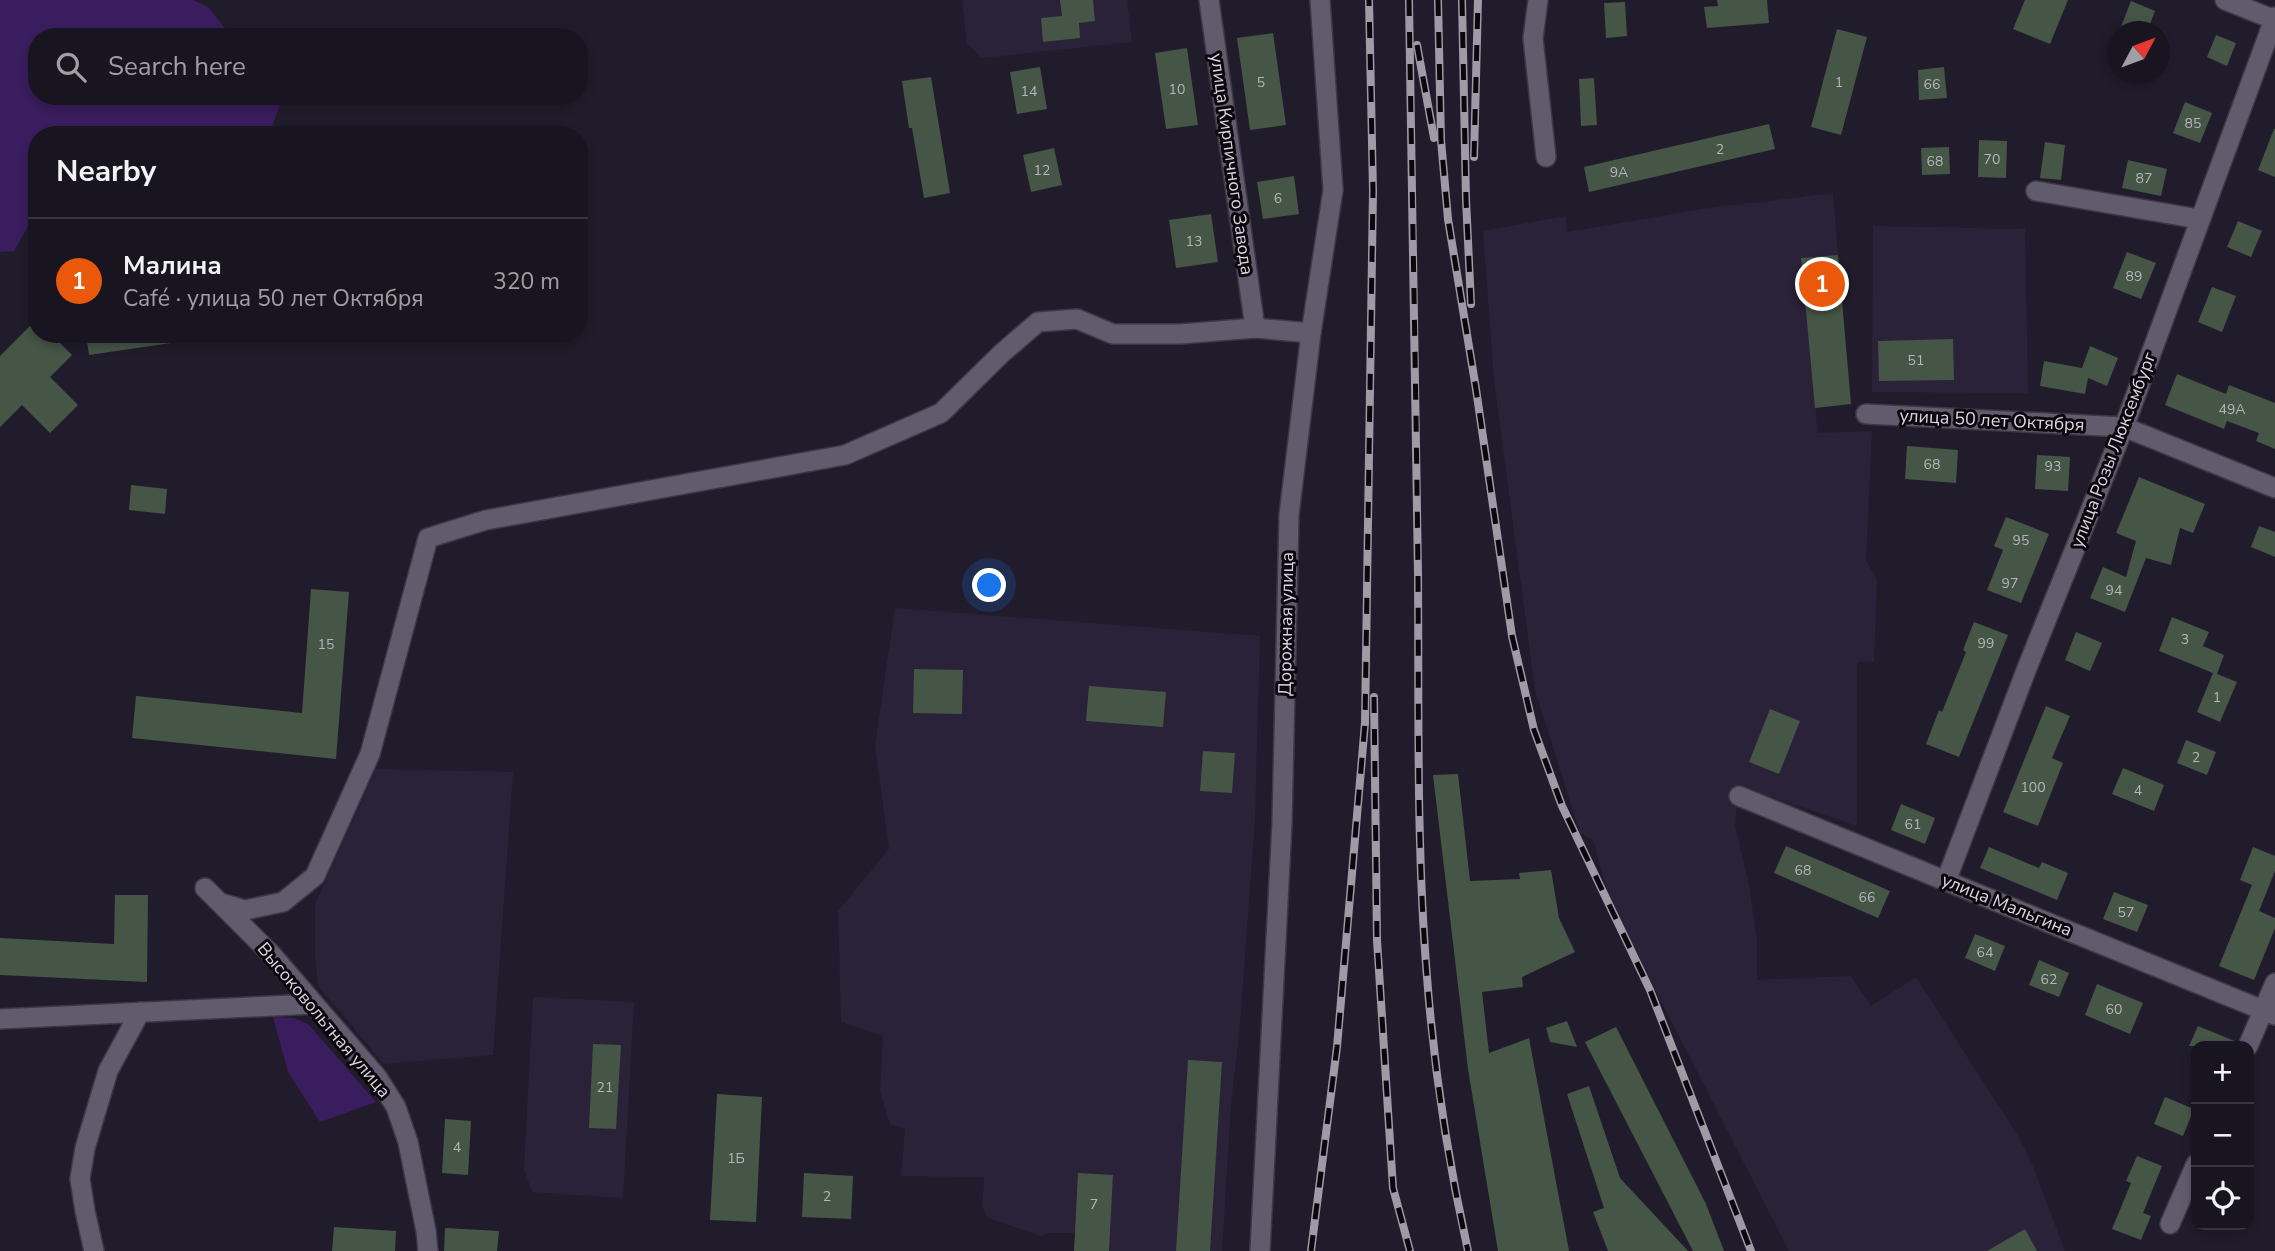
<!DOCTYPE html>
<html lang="en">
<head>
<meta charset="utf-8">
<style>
	body { margin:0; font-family:"Nunito Sans",sans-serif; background:#221e29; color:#f1f3f6 }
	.controls { position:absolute; right:21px; bottom:21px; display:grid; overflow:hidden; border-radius:14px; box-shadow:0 4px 10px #0003 }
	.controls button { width:63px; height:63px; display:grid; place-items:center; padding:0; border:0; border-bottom:2px solid #37343e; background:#191520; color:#f1f3f6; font:35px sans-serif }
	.compass { position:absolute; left:2107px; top:21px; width:63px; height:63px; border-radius:50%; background:#191520; box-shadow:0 4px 10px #0003; rotate:49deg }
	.you { position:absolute; left:990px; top:586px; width:24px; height:24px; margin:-18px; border:5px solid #fff; border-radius:50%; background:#1a73e8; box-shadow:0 0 0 10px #1a73e833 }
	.badge { display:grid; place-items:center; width:46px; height:46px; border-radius:50%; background:#ea580c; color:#fff; font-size:23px; font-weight:700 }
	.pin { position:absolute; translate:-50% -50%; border:4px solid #fff; box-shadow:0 2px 7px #0006 }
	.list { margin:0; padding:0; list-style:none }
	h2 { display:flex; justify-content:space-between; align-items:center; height:91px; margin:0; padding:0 28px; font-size:30px }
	h2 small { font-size:23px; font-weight:400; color:#9f9fa5 }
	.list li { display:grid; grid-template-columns:46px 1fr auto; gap:21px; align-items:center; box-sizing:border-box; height:126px; padding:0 28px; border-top:2px solid #37343e }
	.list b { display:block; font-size:26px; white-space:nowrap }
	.list p { margin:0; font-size:23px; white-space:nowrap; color:#9f9fa5 }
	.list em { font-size:23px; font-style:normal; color:#9f9fa5 }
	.icon { flex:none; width:38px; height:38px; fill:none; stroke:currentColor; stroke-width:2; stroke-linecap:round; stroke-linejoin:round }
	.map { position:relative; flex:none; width:2275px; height:1251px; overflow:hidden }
	.search { position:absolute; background:#191520; box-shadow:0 4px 10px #0003; left:28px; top:28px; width:560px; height:77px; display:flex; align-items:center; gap:18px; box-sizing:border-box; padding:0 24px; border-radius:28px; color:#9f9fa5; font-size:26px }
	.panel { position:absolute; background:#191520; box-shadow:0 4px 10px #0003; left:28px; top:126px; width:560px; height:217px; border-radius:28px }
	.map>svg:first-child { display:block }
	.built { fill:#2a2238 }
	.green { fill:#3a1d5e }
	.building { fill:#455546 }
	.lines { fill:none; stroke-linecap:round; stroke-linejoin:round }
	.minor-casing { stroke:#3d3844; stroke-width:22 }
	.tertiary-casing { stroke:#3d3844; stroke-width:22 }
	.minor { stroke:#615b6e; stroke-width:19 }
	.tertiary { stroke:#615b6e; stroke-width:19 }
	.rail-casing { stroke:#9e9aa6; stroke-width:8 }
	.rail { stroke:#0a080e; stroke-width:5; stroke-dasharray:16; stroke-linecap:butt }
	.labels { text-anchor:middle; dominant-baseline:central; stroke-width:6; stroke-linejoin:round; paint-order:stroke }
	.number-label { font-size:14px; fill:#b5b6ba }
	.street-label { font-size:18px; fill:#dad6e1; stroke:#0a080e }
</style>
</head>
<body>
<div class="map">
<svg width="2275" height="1251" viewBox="0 0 2275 1251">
	<rect width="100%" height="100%" fill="#211c2b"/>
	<g class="built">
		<path d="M962,0H1127L1132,42L982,58L967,44Z"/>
		<path d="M1833,193L1838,255L1801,259L1818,433L1872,431L1866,561L1877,579L1874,662H1857V826L1739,786L1735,825L1749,885L1757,941V980L1851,976L1871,1006L1916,977L2018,1136L2031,1161L2065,1251H1789L1610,901L1593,840L1580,833L1535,690L1494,380L1483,231L1566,216L1567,232L1702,209Z"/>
		<path d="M1873,226L2025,229L2028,393L1872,392Z"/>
		<path d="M895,608L1260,636L1255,819L1240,1024L1231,1105L1222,1251H1109L1113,1175L1079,1174L1075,1233H1048L1041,1236L988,1218L982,1206L984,1177L901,1176L905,1129L890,1124L880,1091L883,1036L841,1022L838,911L889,849L875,745Z"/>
		<path d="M376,769L513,772L493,1055L384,1064L318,986L315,954V904Z"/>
		<path d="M533,997L634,1002L623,1198L532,1192L524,1169Z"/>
	</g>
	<g class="green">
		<path d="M0,0H193L208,7L232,37H37V96H280L282,99L269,135H180L154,132L144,135H37V210L14,251L0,252Z"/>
		<path d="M273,1017L294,1018L308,1024L376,1102L320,1122L288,1072Z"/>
	</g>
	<g class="building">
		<path d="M1060,0H1093L1095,21L1079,23L1080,38L1043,42L1041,18L1062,16Z"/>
		<path d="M1717,0H1767L1769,23L1707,28L1704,7L1718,6Z"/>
		<path d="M2025,0H2068L2050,44L2013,29Z"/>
		<path d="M2131,1L2155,11L2147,32H2119Z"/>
		<path d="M1625,2L1627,36L1606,38L1604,3Z"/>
		<path d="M1837,29L1867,37L1841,135L1811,127Z"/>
		<path d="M1273,33L1286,125L1250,130L1237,38Z"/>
		<path d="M2216,35L2236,43L2227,66L2207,57Z"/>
		<path d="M1187,48L1198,125L1166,129L1155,53Z"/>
		<path d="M1040,67L1047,109L1017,114L1010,72Z"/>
		<path d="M1944,67L1947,98L1919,100L1918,70Z"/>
		<path d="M931,77L950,193L924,198L912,128H909L902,81Z"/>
		<path d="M1594,78L1597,125L1581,126L1579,79Z"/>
		<path d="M2185,102L2212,113L2200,143L2173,133Z"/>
		<path d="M1769,124L1775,149L1589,192L1584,167Z"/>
		<path d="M2274,129H2275V177L2258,170Z"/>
		<path d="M1979,140L2007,141L2006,178L1978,177Z"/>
		<path d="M2045,142L2065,145L2061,180L2040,178Z"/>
		<path d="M1949,147L1950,174L1922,175L1921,148Z"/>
		<path d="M1054,148L1062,185L1031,192L1023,155Z"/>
		<path d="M2128,160L2167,169L2161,196L2122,188Z"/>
		<path d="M1294,176L1299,214L1263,219L1257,182Z"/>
		<path d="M1211,214L1218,262L1176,268L1169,220Z"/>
		<path d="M2238,221L2262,231L2251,257L2227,247Z"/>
		<path d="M2127,252L2156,263L2141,299L2113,288Z"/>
		<path d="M1838,255L1851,404L1815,408L1801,258Z"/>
		<path d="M2212,287L2236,296L2222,332L2198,322Z"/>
		<path d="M37,319V334H51L72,355L50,377L78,405L50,433L22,405L0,427V356Z"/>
		<path d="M86,334H170L171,343L89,355Z"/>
		<path d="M1953,339L1954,380L1879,381L1878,341Z"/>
		<path d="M2090,346L2118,358L2107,386L2088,378L2085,394L2040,386L2044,361L2082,368Z"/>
		<path d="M2177,374L2226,394L2229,385L2275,403V449L2256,441L2259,433L2227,421L2224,429L2165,405Z"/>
		<path d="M1907,446L1958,450L1956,483L1905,479Z"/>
		<path d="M2037,455L2070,457L2068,491L2035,489Z"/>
		<path d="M2139,477L2205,504L2193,533L2180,528L2171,565L2146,558L2125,612L2090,598L2103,567L2126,577L2136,541L2116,533Z"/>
		<path d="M131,485L167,489L165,514L129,510Z"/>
		<path d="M2006,517L2049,534L2021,603L1987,590L2003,550L1994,546Z"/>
		<path d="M2259,526L2275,532V557L2251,547Z"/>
		<path d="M311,589L349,592L336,759L132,738L136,696L302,713Z"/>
		<path d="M2172,617L2209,632L2203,646L2224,655L2217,674L2237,682L2220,722L2197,712L2213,673L2159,651Z"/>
		<path d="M1974,622L2008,635L1959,757L1926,744L1939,710L1942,712L1966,652L1963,650Z"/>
		<path d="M2076,632L2102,643L2090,671L2065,660Z"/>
		<path d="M914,669L963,670L962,714L913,713Z"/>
		<path d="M1089,686L1166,692L1163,727L1086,721Z"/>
		<path d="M2046,706L2070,716L2052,758L2063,763L2038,826L2003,812Z"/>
		<path d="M1770,709L1800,721L1779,774L1749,762Z"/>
		<path d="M2186,740L2216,752L2207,775L2177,763Z"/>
		<path d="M1203,751L1235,753L1232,793L1200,791Z"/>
		<path d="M2123,768L2164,785L2154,811L2112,794Z"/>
		<path d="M1458,774L1470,881L1520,879L1519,873L1551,870L1559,918L1575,952L1522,977L1523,987L1482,992L1489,1053L1529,1038L1569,1251H1498L1468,1069L1433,775Z"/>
		<path d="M1901,804L1935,818L1925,844L1891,830Z"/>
		<path d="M1786,846L1890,891L1878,918L1774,873Z"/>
		<path d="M1989,847L2039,868L2042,862L2068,873L2057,900L1980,868Z"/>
		<path d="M2253,847L2275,856V871L2259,911L2275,918V928L2254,980L2219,966L2252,885L2240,880Z"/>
		<path d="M2114,892L2148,905L2137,932L2103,919Z"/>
		<path d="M115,895H148L147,982L0,975V938L114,944Z"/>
		<path d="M1975,934L2005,946L1995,971L1965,958Z"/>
		<path d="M2039,960L2069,973L2059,997L2029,985Z"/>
		<path d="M2097,984L2143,1003L2130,1034L2085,1015Z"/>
		<path d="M1567,1021L1577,1047L1550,1042L1546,1028Z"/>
		<path d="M2198,1026L2237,1042L2236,1046H2189Z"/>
		<path d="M1616,1027L1706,1204L1724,1251H1693L1585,1042Z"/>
		<path d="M593,1044L621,1045L616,1129L589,1128Z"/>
		<path d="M1188,1060L1222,1062L1210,1251H1176Z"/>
		<path d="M1589,1086L1620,1178L1688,1251H1608L1593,1212L1604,1208L1567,1094Z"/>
		<path d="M717,1094L762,1097L756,1222L710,1220Z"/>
		<path d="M2165,1097L2194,1109L2183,1136L2154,1124Z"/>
		<path d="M445,1119L471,1121L468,1175L442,1173Z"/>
		<path d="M2137,1156L2162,1166L2143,1213L2151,1216L2141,1240L2112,1229L2131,1183L2126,1181Z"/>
		<path d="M804,1173L853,1176L851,1219L802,1217Z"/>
		<path d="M1078,1173L1113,1175L1109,1251H1074Z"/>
		<path d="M334,1227L396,1231L395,1251H332Z"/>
		<path d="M445,1228L499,1231L497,1251H444Z"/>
		<path d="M2025,1229L2037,1251H1987Z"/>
	</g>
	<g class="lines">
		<g class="minor-casing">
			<g id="minor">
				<path d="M1209,0L1255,328"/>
				<path d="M1538,0L1533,38L1546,157"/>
				<path d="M2036,191L2199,219"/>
				<path d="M1866,414L2124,427L2275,488"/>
				<path d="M1739,796L1946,881"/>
				<path d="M205,888L272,955L377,1077L396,1107L408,1142L426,1231L428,1251"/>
				<path d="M221,903L245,910L283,902L315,876L370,754L428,538L486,520L845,455L941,413L1002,353L1038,322L1077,319L1113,334H1180L1255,328L1311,333"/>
				<path d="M0,1019L314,1004"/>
				<path d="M2248,1046L2275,983"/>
				<path d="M2170,1224L2196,1164"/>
				<path d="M94,1251L85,1211L80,1179L85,1148L108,1071L140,1012"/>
			</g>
		</g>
		<g class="tertiary-casing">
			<g id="tertiary">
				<path d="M2225,0L2275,20"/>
				<path d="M2275,17L2124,427L2027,668L1946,881L2275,1015"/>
				<path d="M1260,1251L1282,823L1289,515L1311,333L1333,190L1320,0"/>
			</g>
		</g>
		<use href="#minor" class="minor"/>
		<use href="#tertiary" class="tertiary"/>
		<g class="rail-casing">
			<g id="rail">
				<path d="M1409,0C1412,191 1416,382 1418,574C1419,708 1416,843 1427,977C1434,1069 1448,1161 1468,1251"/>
				<path d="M1438,0L1441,140L1448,219L1476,389L1512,636L1534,730L1562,806L1650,990L1751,1251"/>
				<path d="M1462,0L1466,199L1471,304"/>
				<path d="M1417,45L1434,138"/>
				<path d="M1474,157L1478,0"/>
				<path d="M1374,697L1377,940L1393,1188L1410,1251"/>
				<path d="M1311,1251L1337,1047L1365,723L1373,191L1369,0"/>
			</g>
		</g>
		<use href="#rail" class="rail"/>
	</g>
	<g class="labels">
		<g class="number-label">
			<text x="1261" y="82">5</text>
			<text x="1839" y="82">1</text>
			<text x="1932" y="84">66</text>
			<text x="1177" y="89">10</text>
			<text x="1029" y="91">14</text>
			<text x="2193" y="123">85</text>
			<text x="1720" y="149">2</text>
			<text x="1992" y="159">70</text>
			<text x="1935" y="161">68</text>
			<text x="1042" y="170">12</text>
			<text x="1619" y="172">9А</text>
			<text x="2144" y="178">87</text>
			<text x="1278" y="198">6</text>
			<text x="1194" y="241">13</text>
			<text x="2134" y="276">89</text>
			<text x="1916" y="360">51</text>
			<text x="2232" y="409">49А</text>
			<text x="1932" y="464">68</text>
			<text x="2053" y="466">93</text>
			<text x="2021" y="540">95</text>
			<text x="2010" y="583">97</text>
			<text x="2114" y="590">94</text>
			<text x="2185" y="639">3</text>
			<text x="1986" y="643">99</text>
			<text x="326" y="644">15</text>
			<text x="2217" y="697">1</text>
			<text x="2196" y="757">2</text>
			<text x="2033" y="787">100</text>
			<text x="2138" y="790">4</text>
			<text x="1913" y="824">61</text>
			<text x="1803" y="870">68</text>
			<text x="1867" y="897">66</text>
			<text x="2126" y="912">57</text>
			<text x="1985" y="952">64</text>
			<text x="2049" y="979">62</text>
			<text x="2114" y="1009">60</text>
			<text x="605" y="1087">21</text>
			<text x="457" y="1147">4</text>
			<text x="736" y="1158">1Б</text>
			<text x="827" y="1196">2</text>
			<text x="1094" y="1204">7</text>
		</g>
		<g class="street-label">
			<text transform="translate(1232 164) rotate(82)">улица Кирпичного Завода</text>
			<text transform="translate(1992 420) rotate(3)">улица 50 лет Октября</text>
			<text transform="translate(2113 450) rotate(-69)">улица Розы Люксембург</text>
			<text transform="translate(1286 624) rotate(-89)">Дорожная улица</text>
			<text transform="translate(2007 905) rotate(22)">улица Мальгина</text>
			<text transform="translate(324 1020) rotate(50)">Высоковольтная улица</text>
		</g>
	</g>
</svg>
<div class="controls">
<button>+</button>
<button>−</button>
<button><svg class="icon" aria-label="locate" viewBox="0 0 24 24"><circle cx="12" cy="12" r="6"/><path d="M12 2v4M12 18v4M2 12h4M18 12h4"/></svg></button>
</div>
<svg class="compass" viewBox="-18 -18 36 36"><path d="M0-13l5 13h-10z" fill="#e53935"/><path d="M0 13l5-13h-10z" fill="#9f9fa5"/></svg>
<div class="you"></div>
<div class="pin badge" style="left:1822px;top:284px">1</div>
<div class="search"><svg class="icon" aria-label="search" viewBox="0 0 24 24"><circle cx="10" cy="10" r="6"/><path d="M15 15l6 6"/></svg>Search here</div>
<section class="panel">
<h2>Nearby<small></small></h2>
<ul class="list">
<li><span class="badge">1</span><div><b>Малина</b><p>Café · улица 50 лет Октября</p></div><em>320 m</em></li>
</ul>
</section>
</div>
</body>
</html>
